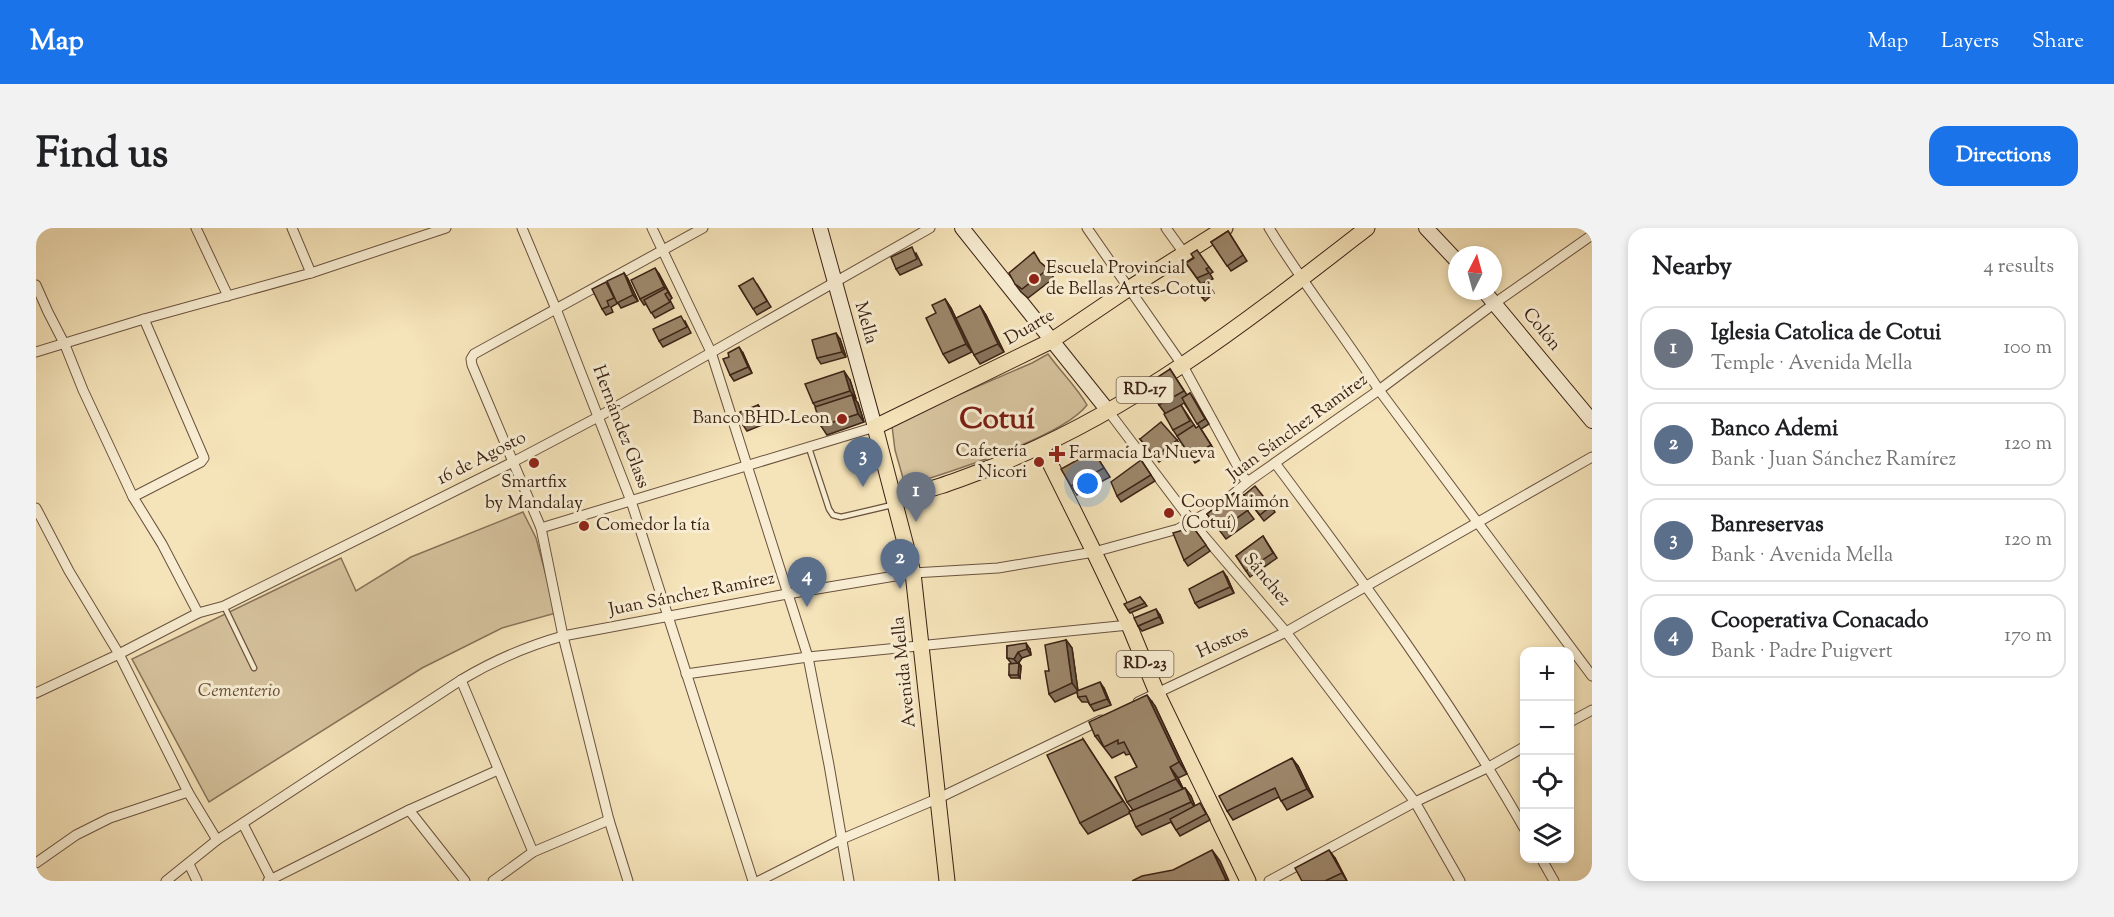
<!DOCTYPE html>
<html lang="en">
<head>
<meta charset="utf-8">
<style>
	body { margin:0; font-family:"Sorts Mill Goudy",serif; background:#f2f2f2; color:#202124 }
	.controls { position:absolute; right:18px; bottom:18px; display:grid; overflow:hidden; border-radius:12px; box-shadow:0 3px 9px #0003 }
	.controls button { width:54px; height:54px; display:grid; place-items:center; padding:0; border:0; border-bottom:2px solid #e0e0e0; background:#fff; color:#202124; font:30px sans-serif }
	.compass { position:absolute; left:1412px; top:18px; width:54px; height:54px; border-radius:50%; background:#fff; box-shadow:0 3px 9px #0003; rotate:6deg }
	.you { position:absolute; left:1052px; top:256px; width:21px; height:21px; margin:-15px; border:4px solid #fff; border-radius:50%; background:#1a73e8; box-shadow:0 0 0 9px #1a73e833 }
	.badge { display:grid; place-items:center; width:39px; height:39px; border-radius:50%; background:#1a73e8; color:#fff; font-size:20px; font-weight:700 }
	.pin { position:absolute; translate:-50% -50px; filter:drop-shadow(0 2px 3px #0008) }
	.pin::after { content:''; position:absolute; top:32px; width:21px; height:18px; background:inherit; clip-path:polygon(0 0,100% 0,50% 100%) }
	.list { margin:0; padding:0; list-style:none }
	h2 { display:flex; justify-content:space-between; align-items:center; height:78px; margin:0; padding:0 24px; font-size:26px }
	h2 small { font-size:20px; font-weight:400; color:#757577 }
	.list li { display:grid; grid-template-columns:39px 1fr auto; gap:18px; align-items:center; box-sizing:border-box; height:84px; margin:0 12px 12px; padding:0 12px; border:2px solid #e0e0e0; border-radius:18px }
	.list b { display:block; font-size:22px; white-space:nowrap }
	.list p { margin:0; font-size:20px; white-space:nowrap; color:#757577 }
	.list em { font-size:20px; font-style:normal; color:#757577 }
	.icon { flex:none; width:33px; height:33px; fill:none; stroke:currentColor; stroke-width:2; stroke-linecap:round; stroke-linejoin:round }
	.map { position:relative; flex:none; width:1556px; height:653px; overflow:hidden; border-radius:18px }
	header { display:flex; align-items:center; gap:36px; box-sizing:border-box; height:84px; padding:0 30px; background:#1a73e8; color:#fff }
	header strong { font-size:28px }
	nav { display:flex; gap:33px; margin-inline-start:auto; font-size:21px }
	.intro { display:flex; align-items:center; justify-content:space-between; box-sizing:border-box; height:144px; padding:0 36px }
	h1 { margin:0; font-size:42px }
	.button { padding:15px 27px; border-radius:18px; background:#1a73e8; color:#fff; font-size:21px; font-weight:700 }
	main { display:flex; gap:36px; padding:0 36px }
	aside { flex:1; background:#fff; border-radius:18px; box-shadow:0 3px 9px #0003 }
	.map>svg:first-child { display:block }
	.green { fill:#d5c29d; stroke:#887259; stroke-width:1.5 }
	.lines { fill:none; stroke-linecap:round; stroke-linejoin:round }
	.lane-casing { stroke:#6a523e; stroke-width:7 }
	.street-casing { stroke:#6a523e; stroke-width:11 }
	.secondary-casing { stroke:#3b2215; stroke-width:16 }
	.primary-casing { stroke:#3b2215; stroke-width:17 }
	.lane { stroke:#f8edd2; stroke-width:4.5 }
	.street { stroke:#f8edd2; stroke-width:9 }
	.secondary { stroke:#f8edd2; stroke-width:14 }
	.primary { stroke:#f5e3b9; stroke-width:15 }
	.wall { fill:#86735b; stroke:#3b2215; stroke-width:1.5; fill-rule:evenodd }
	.shaded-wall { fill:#6d5e4a; stroke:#3b2215; stroke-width:1.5 }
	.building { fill:#9c866a; stroke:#3b2215; stroke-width:1.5 }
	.poi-dot { fill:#8f2418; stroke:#f8edd2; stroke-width:2 }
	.labels { text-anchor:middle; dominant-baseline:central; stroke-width:6; stroke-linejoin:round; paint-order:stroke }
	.shield { fill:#f8edd2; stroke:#745f4e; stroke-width:1.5 }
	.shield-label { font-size:16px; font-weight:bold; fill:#3b2215 }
	.poi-label { font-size:18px; fill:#3b2215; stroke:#f8edd2; text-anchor:start }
	.street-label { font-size:18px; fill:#3b2215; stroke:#f8edd2 }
	.park-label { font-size:18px; font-style:italic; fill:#624a37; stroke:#f8edd2 }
	.town-label { font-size:30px; font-weight:bold; fill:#7a1f14; stroke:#f8edd2 }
</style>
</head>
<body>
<header>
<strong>Map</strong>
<nav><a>Map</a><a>Layers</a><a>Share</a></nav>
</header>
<div class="intro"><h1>Find us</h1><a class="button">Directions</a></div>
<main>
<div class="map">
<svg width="1556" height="653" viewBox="0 0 1556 653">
	<rect width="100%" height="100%" fill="#f5e3b9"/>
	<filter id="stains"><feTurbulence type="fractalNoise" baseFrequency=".00333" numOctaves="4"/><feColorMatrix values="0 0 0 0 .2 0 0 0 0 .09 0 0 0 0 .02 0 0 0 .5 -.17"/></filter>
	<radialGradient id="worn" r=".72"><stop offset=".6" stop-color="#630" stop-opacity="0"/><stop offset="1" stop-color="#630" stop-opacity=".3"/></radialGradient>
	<g class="green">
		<path d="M1012,126C1024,143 1041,159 1051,177C1027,209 916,243 876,256L867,250L859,222L856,198L894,179L996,135Z"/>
		<path d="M487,284L500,310L520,385L466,400L386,440L173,574L96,431L305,330L320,363L375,329Z"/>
	</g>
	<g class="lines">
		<g class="lane-casing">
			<g id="lane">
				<path d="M773,220L793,281L797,287L805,289L856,277"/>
				<path d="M188,378L218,440"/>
			</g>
		</g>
		<g class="street-casing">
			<g id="street">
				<path d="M160,0L192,68"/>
				<path d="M256,0L275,45"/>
				<path d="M486,0L520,81L595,273L717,653"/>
				<path d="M616,0L675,124L772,429L793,537L813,653"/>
				<path d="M1051,0L1147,138L1208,250L1213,253"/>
				<path d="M1130,0L1148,25"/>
				<path d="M1233,0C1267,56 1308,107 1343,162L1556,448"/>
				<path d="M0,57L12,84L29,117L47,162L97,269L126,316L162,385"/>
				<path d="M0,124L108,91L275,45L410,0"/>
				<path d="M1073,184L1156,294L1250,404L1379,574L1424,653"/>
				<path d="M1239,235C1327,353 1415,472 1488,600"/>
				<path d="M97,269L165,234L168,230L108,91"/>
				<path d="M0,280L33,343L83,426L152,564L181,612"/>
				<path d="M505,300L839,199"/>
				<path d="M650,446L772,429L1093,397"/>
				<path d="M425,452L497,624"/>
				<path d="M0,465L83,426L162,385L188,378L477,234L562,189L894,0"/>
				<path d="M1102,474L1250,404L1556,229"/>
				<path d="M1534,494L1556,482"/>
				<path d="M373,582L429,653"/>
				<path d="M207,596L236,653"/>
				<path d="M1505,630L1518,653"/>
				<path d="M0,635L40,607L74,590L152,564"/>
				<path d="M153,636L161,653"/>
				<path d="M130,653L181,612L425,452C457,433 491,418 527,408L751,366L877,345L962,340L1058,324L1142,301L1183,278L1213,253L1343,162L1459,75L1556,7"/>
				<path d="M232,653L373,582L462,542"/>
				<path d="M457,653L497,624L573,592"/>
				<path d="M592,653L573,592L527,408L505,300L436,137L435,131L438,126L667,0"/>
				<path d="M723,653L806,611L903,570L1065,492"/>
				<path d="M1233,653L1379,574L1453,539L1488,519"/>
			</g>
		</g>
		<g class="secondary-casing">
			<g id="secondary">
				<path d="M784,0L839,199"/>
				<path d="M926,0L1073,184"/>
				<path d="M1390,0L1421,33"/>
				<path d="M1448,63L1556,193"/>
			</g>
		</g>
		<g class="primary-casing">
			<g id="primary">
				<path d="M1006,219L1058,324L1093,397L1121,465L1212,653"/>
				<path d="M858,269C894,264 927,250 961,237C1099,182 1215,90 1331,0"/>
				<path d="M911,653L877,345L839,199L1015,113L1092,61L1189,0"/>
			</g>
		</g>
		<use href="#lane" class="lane"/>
		<use href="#street" class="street"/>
		<use href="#secondary" class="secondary"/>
		<use href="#primary" class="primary"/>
	</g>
	<g class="wall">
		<path d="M1192,3L1211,33L1195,43L1175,14Z"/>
		<path d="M880,25L886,37L864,47L860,41Z"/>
		<path d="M1150,35L1173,39L1177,44L1174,46L1177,51L1165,56Z"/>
		<path d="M1006,36L1012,41L1018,50L992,70L985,64L979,56Z"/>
		<path d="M588,45L592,51L602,73L585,80L582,75L575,79L577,84L570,87L566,81L574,60L580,72Z"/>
		<path d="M623,46L636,70L634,72L638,80L619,90L610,76L608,77L604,71Z"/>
		<path d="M721,56L735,79L721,87L703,58Z"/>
		<path d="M1176,62L1178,65L1169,73L1161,64Z"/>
		<path d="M909,71L915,80L936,124L913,135L907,126L900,85Z"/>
		<path d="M944,78L950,87L968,124L944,136L938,127Z"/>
		<path d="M649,93L655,105L627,119L623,113Z"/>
		<path d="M804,111L810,129L785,136L781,130Z"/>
		<path d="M707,125L716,145L698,153L694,147Z"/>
		<path d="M1134,141L1151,167L1154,165L1158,171L1173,196L1165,201L1179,223L1159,235L1137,202L1129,185L1123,177ZM1148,175L1163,198L1160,200L1145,177Z"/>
		<path d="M814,152L820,171L819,172L822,175L828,194L791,207L785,198L780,179L777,175Z"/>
		<path d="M722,177L726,183L731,195L711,203L707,197Z"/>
		<path d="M1104,211L1141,212L1145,217L1123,234Z"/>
		<path d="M1052,226L1056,232L1061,229L1074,249L1041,267L1035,258Z"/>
		<path d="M1105,232L1119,253L1085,274L1081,268Z"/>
		<path d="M1198,265L1218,291L1190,311L1171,286Z"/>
		<path d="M1208,267L1235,278L1239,284L1228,293Z"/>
		<path d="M1157,299L1174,323L1152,338L1148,332Z"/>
		<path d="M1227,308L1241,330L1214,349L1200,328Z"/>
		<path d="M1191,349L1198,365L1163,380L1159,375Z"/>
		<path d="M1104,369L1111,378L1094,385L1092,382Z"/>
		<path d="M1124,387L1127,395L1106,403L1102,398Z"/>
		<path d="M1030,412L1036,420L1042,463L1068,460L1075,477L1058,483L1052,474H1046L1042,469L1041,464L1019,474L1013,466V443Z"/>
		<path d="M971,418L994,421L995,427L986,430L982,435L985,438L984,450H975L973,447L975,435L971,430Z"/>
		<path d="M1119,478L1151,546L1142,550L1147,560H1149L1155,568L1159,578L1168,581L1174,592L1144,608L1135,594L1106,607L1100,599L1094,585L1052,606L1044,595L1047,511L1094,583L1097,582L1091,574L1101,539L1094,526L1090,527L1088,524L1076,530L1059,508Z"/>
		<path d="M1262,538L1277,569L1251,582L1243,569L1197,592L1191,583Z"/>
		<path d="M1299,630L1311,653H1266Z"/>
	</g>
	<g class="shaded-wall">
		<path d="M619,40L623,46L636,70L628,59Z"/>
		<path d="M588,45L592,51L602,73L597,67Z"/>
		<path d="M909,71L915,80L936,124L930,116Z"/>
		<path d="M944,78L950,87L968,124L962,116Z"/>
		<path d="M800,105L804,111L810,129L806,124Z"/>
		<path d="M703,119L707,125L716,145L712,139Z"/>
		<path d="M808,143L814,152L820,171L814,163Z"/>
		<path d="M816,167L822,175L828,194L822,186Z"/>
		<path d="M722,177L726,183L731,195L727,189Z"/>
		<path d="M1187,343L1191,349L1198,365L1194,359Z"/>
		<path d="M1120,381L1124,387L1127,395L1123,389Z"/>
		<path d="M1030,412L1036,420L1042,463L1036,455Z"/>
		<path d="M990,415L994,421L995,427L991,421Z"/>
		<path d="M982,424L986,430L982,436L978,431Z"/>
		<path d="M983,435L985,438L984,450L982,447Z"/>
		<path d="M1064,454L1068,460L1075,477L1071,471Z"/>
		<path d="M1111,467L1119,478L1151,546L1143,534Z"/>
		<path d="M1256,530L1262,538L1277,569L1271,561Z"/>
		<path d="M1134,539L1142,550L1148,563L1140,551Z"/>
		<path d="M1149,560L1155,568L1161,583L1155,574Z"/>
		<path d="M1176,622L1184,633L1193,653H1191Z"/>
		<path d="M1293,622L1299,630L1311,653L1306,645Z"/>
	</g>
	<g class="building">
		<path d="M1192,3L1207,27L1191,38L1175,14Z"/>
		<path d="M876,19L881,31L860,41L855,29Z"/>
		<path d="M1161,22L1173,39L1170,41L1173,45L1161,50L1150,35L1158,30L1155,26Z"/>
		<path d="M998,24L1004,34L1012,41L986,61L979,56L973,45Z"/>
		<path d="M619,40L628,59L604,71L595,52Z"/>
		<path d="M588,45L597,67L581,75L571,53Z"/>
		<path d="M717,50L731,73L717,81L703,58Z"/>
		<path d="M570,54L578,70L571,73L573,78L566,81L556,61Z"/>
		<path d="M1170,55L1176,62L1167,70L1161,64Z"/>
		<path d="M630,60L632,64L629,66L634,74L615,85L608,72Z"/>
		<path d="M909,71L930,116L907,126L890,90L900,85L896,77Z"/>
		<path d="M944,78L962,116L938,127L920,90Z"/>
		<path d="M645,88L651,99L623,113L617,101Z"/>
		<path d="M800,105L806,124L781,130L776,112Z"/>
		<path d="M703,119L712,139L694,147L687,131L693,129L692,125Z"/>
		<path d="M1134,141L1148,163L1123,177L1111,156Z"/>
		<path d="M808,143L814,163L777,175L769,156Z"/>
		<path d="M1154,165L1169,191L1161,196L1146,170Z"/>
		<path d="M816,167L822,186L785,198L779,179Z"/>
		<path d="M722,177L727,189L707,197L704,184Z"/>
		<path d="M1145,177L1154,193L1137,202L1128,186Z"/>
		<path d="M1125,194L1141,212L1119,229L1104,211Z"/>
		<path d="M1158,197L1160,200L1163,198L1175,217L1155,229L1141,208Z"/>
		<path d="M1052,226L1055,232L1061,229L1068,240L1035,258L1025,241Z"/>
		<path d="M1105,232L1115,247L1081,268L1075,254Z"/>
		<path d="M1219,258L1235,278L1224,287L1208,267Z"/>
		<path d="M1198,265L1212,282L1184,302L1171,286Z"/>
		<path d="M1157,299L1170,317L1148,332L1137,305Z"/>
		<path d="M1227,308L1237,325L1210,343L1200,328Z"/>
		<path d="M1187,343L1194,359L1159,375L1153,361Z"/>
		<path d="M1104,369L1109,375L1092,382L1088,376Z"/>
		<path d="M1120,381L1123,389L1102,398L1098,390Z"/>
		<path d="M1030,412L1036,455L1013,466L1009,443H1013L1009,417Z"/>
		<path d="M990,415L991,421L982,424L978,431L971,430V418Z"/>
		<path d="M983,435L982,447H973V436Z"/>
		<path d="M1064,454L1071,471L1054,477L1050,468L1042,469L1041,463Z"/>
		<path d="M1111,467L1143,534L1134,539L1140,551L1091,574L1079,549L1101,539L1088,514L1082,516V512L1068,519L1062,507L1059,508L1053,494Z"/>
		<path d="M1047,511L1087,573L1044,595L1011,527Z"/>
		<path d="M1256,530L1271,561L1245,573L1239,560L1191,583L1183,568Z"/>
		<path d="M1149,560L1155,574L1100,599L1093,584Z"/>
		<path d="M1164,575L1170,586L1140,602L1134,591Z"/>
		<path d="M1176,622L1190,652L1187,653H1096L1106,648L1137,642Z"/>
		<path d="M1293,622L1306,645L1289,653H1266L1259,640Z"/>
	</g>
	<g class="poi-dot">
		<circle cx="998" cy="51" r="6"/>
		<circle cx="806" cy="191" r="6"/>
		<path d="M1018 217h6v6h6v6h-6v6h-6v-6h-6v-6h6z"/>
		<circle cx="1003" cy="234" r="6"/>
		<circle cx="498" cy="235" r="6"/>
		<circle cx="1133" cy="285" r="6"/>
		<circle cx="548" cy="298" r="6"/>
	</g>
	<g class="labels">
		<g class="shield">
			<rect x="1080.5" y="149" width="57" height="26" rx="4.5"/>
			<rect x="1080.5" y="423" width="57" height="26" rx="4.5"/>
		</g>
		<g class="shield-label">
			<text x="1109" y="162">RD-17</text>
			<text x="1109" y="436">RD-23</text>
		</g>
		<g class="poi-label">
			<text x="1010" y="41">Escuela Provincial<tspan x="1010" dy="21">de Bellas Artes-Cotui</tspan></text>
			<text x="794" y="191" text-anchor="end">Banco BHD-Leon</text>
			<text x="991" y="224" text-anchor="end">Cafetería<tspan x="991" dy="21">Nicori</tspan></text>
			<text x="1033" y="226">Farmacia La Nueva</text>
			<text x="498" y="255" text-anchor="middle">Smartfix<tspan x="498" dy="21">by Mandalay</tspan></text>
			<text x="1145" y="275">CoopMaimón<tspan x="1145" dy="21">(Cotuí)</tspan></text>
			<text x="560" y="298">Comedor la tía</text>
		</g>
		<g class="street-label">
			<text transform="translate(829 95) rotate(74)">Mella</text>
			<text transform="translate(994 100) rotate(-30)">Duarte</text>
			<text transform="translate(1505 102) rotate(51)">Colón</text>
			<text transform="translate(584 199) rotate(69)">Hernández Glass</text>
			<text transform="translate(1262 200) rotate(-36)">Juan Sánchez Ramírez</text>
			<text transform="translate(446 231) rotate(-27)">16 de Agosto</text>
			<text transform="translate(1230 352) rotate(50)">Sánchez</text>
			<text transform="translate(656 367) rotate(-11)">Juan Sánchez Ramírez</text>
			<text transform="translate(1187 415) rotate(-25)">Hostos</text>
			<text transform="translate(869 444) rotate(-96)">Avenida Mella</text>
		</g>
		<g class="park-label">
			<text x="203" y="464">Cementerio</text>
		</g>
		<g class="town-label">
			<text x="961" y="192">Cotuí</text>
		</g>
	</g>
	<rect width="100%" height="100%" filter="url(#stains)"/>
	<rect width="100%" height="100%" fill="url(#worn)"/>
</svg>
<div class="controls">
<button>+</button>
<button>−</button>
<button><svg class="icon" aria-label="locate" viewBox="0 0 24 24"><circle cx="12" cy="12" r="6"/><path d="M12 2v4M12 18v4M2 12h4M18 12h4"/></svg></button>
<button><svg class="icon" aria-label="layers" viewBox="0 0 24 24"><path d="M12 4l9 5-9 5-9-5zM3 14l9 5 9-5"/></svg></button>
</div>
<svg class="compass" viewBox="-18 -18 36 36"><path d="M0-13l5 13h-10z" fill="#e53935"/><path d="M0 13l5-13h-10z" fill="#757577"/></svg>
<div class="you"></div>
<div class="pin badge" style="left:880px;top:294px;background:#6b7280">1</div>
<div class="pin badge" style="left:864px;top:361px;background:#5c6f8a">2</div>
<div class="pin badge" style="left:827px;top:259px;background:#5c6f8a">3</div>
<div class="pin badge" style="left:771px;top:379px;background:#5c6f8a">4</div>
</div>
<aside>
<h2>Nearby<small>4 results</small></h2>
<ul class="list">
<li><span class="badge" style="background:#6b7280">1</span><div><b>Iglesia Catolica de Cotui</b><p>Temple · Avenida Mella</p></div><em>100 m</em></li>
<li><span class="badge" style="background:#5c6f8a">2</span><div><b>Banco Ademi</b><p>Bank · Juan Sánchez Ramírez</p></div><em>120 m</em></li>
<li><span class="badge" style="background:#5c6f8a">3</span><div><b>Banreservas</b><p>Bank · Avenida Mella</p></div><em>120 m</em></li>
<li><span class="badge" style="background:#5c6f8a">4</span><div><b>Cooperativa Conacado</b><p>Bank · Padre Puigvert</p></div><em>170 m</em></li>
</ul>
</aside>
</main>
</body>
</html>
